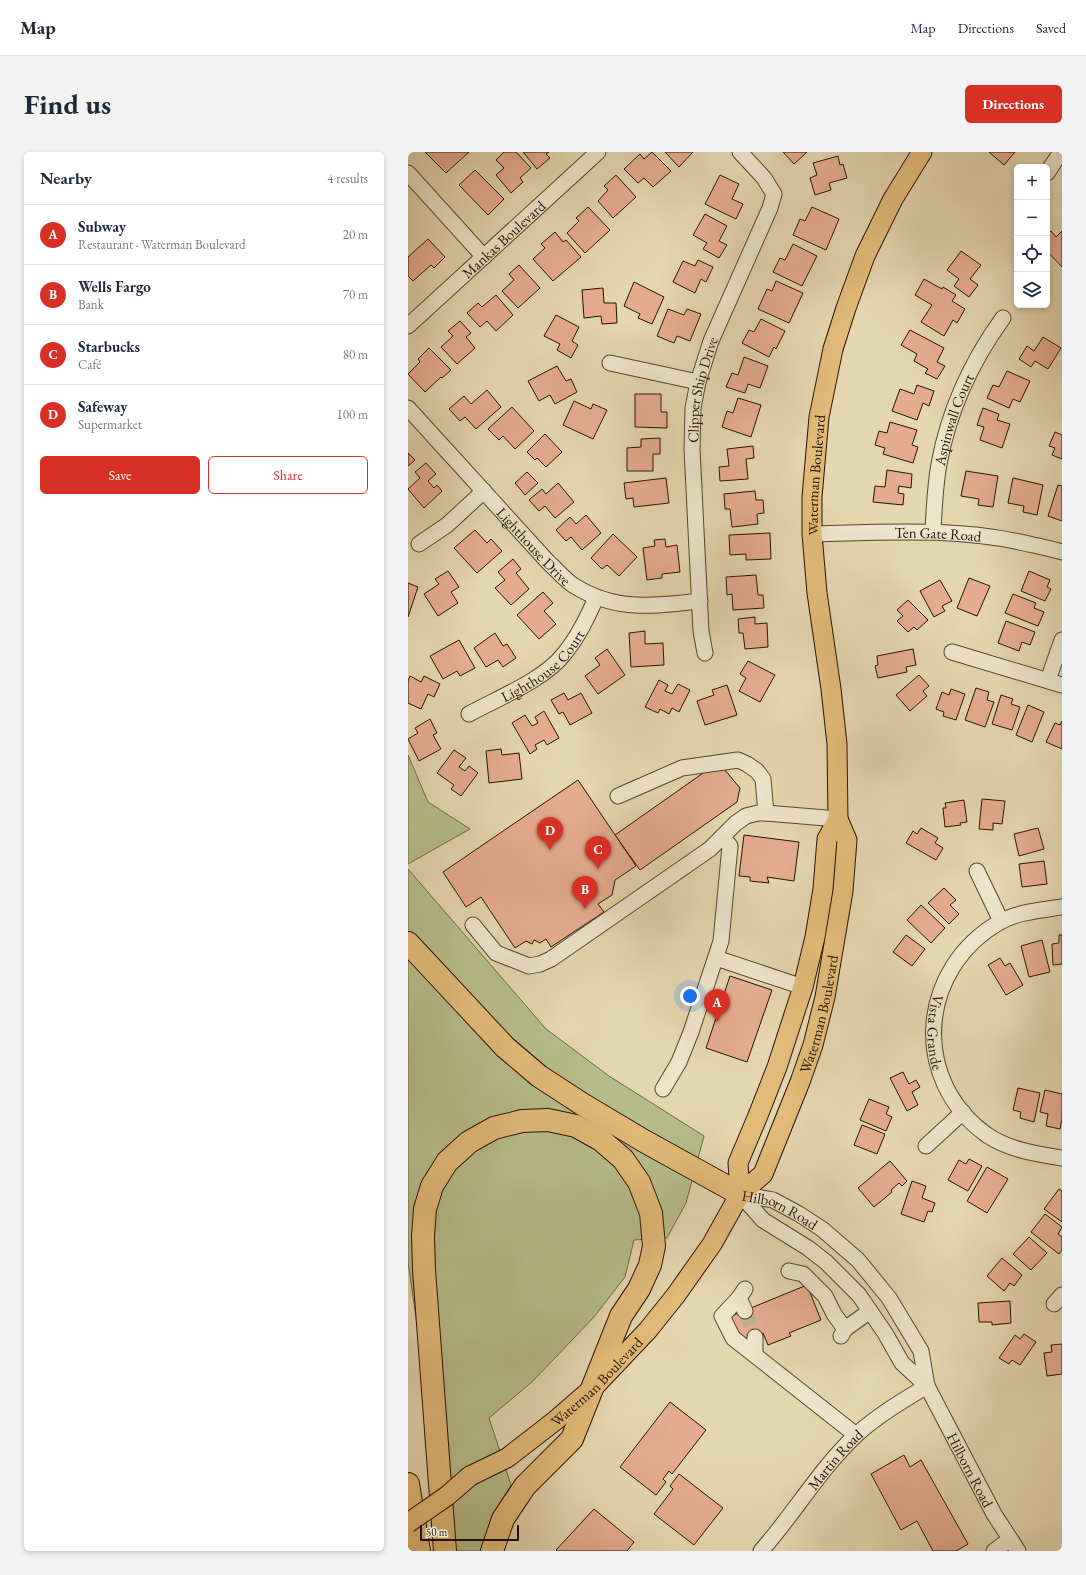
<!DOCTYPE html>
<html lang="en">
<head>
<meta charset="utf-8">
<style>
	body { margin:0; font-family:"EB Garamond",serif; background:#f2f2f3; color:#1f2937 }
	.controls { position:absolute; right:12px; top:12px; display:grid; overflow:hidden; border-radius:6px; box-shadow:0 2px 6px #0003 }
	.controls button { width:36px; height:36px; display:grid; place-items:center; padding:0; border:0; border-bottom:1px solid #e0e1e3; background:#fff; color:#1f2937; font:20px sans-serif }
	.scale { position:absolute; left:12px; bottom:10px; width:99px; box-sizing:border-box; padding-left:4px; border:2px solid #251301; border-top:0; font-size:11px; line-height:14px; white-space:nowrap; color:#251301; -webkit-text-stroke:3px #ede4cc; paint-order:stroke }
	.you { position:absolute; left:282px; top:844px; width:14px; height:14px; margin:-10px; border:3px solid #fff; border-radius:50%; background:#1a73e8; box-shadow:0 0 0 6px #1a73e833 }
	.badge { display:grid; place-items:center; width:26px; height:26px; border-radius:50%; background:#d93025; color:#fff; font-size:13px; font-weight:700 }
	.pin { position:absolute; translate:-50% -33px; filter:drop-shadow(0 1px 2px #0008) }
	.pin::after { content:''; position:absolute; top:21px; width:14px; height:12px; background:inherit; clip-path:polygon(0 0,100% 0,50% 100%) }
	.list { margin:0; padding:0; list-style:none }
	h2 { display:flex; justify-content:space-between; align-items:center; height:52px; margin:0; padding:0 16px; font-size:17px }
	h2 small { font-size:13px; font-weight:400; color:#747a83 }
	.list li { display:grid; grid-template-columns:26px 1fr auto; gap:12px; align-items:center; box-sizing:border-box; height:60px; padding:0 16px; border-top:1px solid #e0e1e3 }
	.list b { display:block; font-size:15px; white-space:nowrap }
	.list p { margin:0; font-size:13px; white-space:nowrap; color:#747a83 }
	.list em { font-size:13px; font-style:normal; color:#747a83 }
	.actions { display:flex; gap:8px; padding:12px 16px }
	.actions a { flex:1; padding:9px 0; border:1px solid #d93025; border-radius:6px; text-align:center; font-size:14px; color:#d93025 }
	.actions .main { background:#d93025; color:#fff }
	.icon { flex:none; width:22px; height:22px; fill:none; stroke:currentColor; stroke-width:2; stroke-linecap:round; stroke-linejoin:round }
	.map { position:relative; flex:none; width:654px; height:1399px; overflow:hidden; border-radius:6px }
	header { display:flex; align-items:center; gap:24px; box-sizing:border-box; height:56px; padding:0 20px; background:#fff; border-bottom:1px solid #e0e1e3 }
	header strong { font-size:19px }
	nav { display:flex; gap:22px; margin-inline-start:auto; font-size:14px }
	.intro { display:flex; align-items:center; justify-content:space-between; box-sizing:border-box; height:96px; padding:0 24px }
	h1 { margin:0; font-size:28px }
	.button { padding:10px 18px; border-radius:6px; background:#d93025; color:#fff; font-size:14px; font-weight:700 }
	main { display:flex; gap:24px; padding:0 24px }
	aside { flex:1; background:#fff; border-radius:6px; box-shadow:0 2px 6px #0003 }
	.map>svg:first-child { display:block }
	.green { fill:#b6bd8a; stroke:#6e6846 }
	.building { fill:#e5ac8f; stroke:#251301 }
	.lines { fill:none; stroke-linecap:round; stroke-linejoin:round }
	.minor-tunnel { stroke:#beaf8d; stroke-width:15; stroke-dasharray:15 8; stroke-linecap:butt }
	.minor-casing { stroke:#55442d; stroke-width:17 }
	.major-casing { stroke:#251301; stroke-width:21 }
	.highway-casing { stroke:#251301; stroke-width:24 }
	.minor { stroke:#ede4cc; stroke-width:15 }
	.major { stroke:#e2bb78; stroke-width:19 }
	.highway { stroke:#e2bb78; stroke-width:22 }
	.major-bridge-casing { stroke:#251301; stroke-width:21; stroke-linecap:butt }
	.major-bridge { stroke:#e2bb78; stroke-width:19 }
	.labels { text-anchor:middle; dominant-baseline:central; stroke-width:3.5; stroke-linejoin:round; paint-order:stroke }
	.street-label { font-size:15px; fill:#251301; stroke:#ede4cc }
</style>
</head>
<body>
<header>
<strong>Map</strong>
<nav><a>Map</a><a>Directions</a><a>Saved</a></nav>
</header>
<div class="intro"><h1>Find us</h1><a class="button">Directions</a></div>
<main>
<aside>
<h2>Nearby<small>4 results</small></h2>
<ul class="list">
<li><span class="badge">A</span><div><b>Subway</b><p>Restaurant · Waterman Boulevard</p></div><em>20 m</em></li>
<li><span class="badge">B</span><div><b>Wells Fargo</b><p>Bank</p></div><em>70 m</em></li>
<li><span class="badge">C</span><div><b>Starbucks</b><p>Café</p></div><em>80 m</em></li>
<li><span class="badge">D</span><div><b>Safeway</b><p>Supermarket</p></div><em>100 m</em></li>
</ul>
<div class="actions"><a class="main">Save</a><a>Share</a></div>
</aside>
<div class="map">
<svg width="654" height="1399" viewBox="0 0 654 1399">
	<rect width="100%" height="100%" fill="#e4d6b0"/>
	<filter id="stains"><feTurbulence type="fractalNoise" baseFrequency=".005" numOctaves="4"/><feColorMatrix values="0 0 0 0 .2 0 0 0 0 .09 0 0 0 0 .02 0 0 0 .5 -.17"/></filter>
	<radialGradient id="worn" r=".72"><stop offset=".6" stop-color="#630" stop-opacity="0"/><stop offset="1" stop-color="#630" stop-opacity=".3"/></radialGradient>
	<g class="green">
		<path d="M0,603L20,650L62,677L0,712Z"/>
		<path d="M0,717L138,877L201,924L296,984L278,1051L259,1086L226,1088L217,1125L186,1165L124,1230L81,1266L103,1333L83,1366L75,1399H42L0,1110Z"/>
	</g>
	<g class="building">
		<path d="M17,0H61L38,21Z"/>
		<path d="M96,0H108L123,16L112,26L115,30L103,41L88,23L96,16L88,8Z"/>
		<path d="M115,0H141L138,2L142,6L129,17Z"/>
		<path d="M244,0L263,19L245,35L236,26L230,31L216,17L232,2L236,7Z"/>
		<path d="M257,0H285L271,15Z"/>
		<path d="M375,0H399L386,12Z"/>
		<path d="M581,0H607L596,13Z"/>
		<path d="M430,4L432,13L435,12L439,26L421,31L423,38L407,43L402,26L409,23L405,11Z"/>
		<path d="M67,18L96,47L80,63L51,33Z"/>
		<path d="M208,23L228,45L205,66L190,49L200,38L196,34Z"/>
		<path d="M312,23L331,32L324,47L335,52L328,67L297,52Z"/>
		<path d="M180,55L202,78L177,101L159,81L171,69L168,66Z"/>
		<path d="M404,55L431,67L418,98L385,83L392,67L397,69Z"/>
		<path d="M297,62L319,74L311,89L319,93L311,106L295,97L299,91L285,83Z"/>
		<path d="M643,79L648,85L654,79V115L639,99V83Z"/>
		<path d="M147,80L155,90L158,88L173,105L145,129L125,107L137,96L133,92Z"/>
		<path d="M20,87L37,105L26,116L23,113L5,129L0,124V105Z"/>
		<path d="M385,92L409,104L394,134L365,120L372,106L377,108Z"/>
		<path d="M553,99L573,113L562,127L570,133L561,145L546,134L551,127L539,118Z"/>
		<path d="M290,108L305,115L298,130L293,127L287,141L265,130L275,109L287,114Z"/>
		<path d="M111,113L132,136L110,156L94,139L106,128L101,122Z"/>
		<path d="M516,127L534,137L535,135L548,143L544,149L557,157L549,171L545,168L536,184L513,170L524,153L507,143Z"/>
		<path d="M368,129L395,141L381,171L350,157L359,137L364,139Z"/>
		<path d="M226,130L256,145L244,172L230,166L232,162L216,154Z"/>
		<path d="M195,136L196,151H208L209,171L194,172L193,164L176,166L174,138Z"/>
		<path d="M88,143L105,163L88,179L79,169L72,175L59,161L70,151L74,155Z"/>
		<path d="M260,157L276,163L279,157L293,162L282,189L269,184L266,191L249,184Z"/>
		<path d="M148,163L171,175L164,189L170,193L163,206L149,198L152,192L136,184Z"/>
		<path d="M353,167L377,179L368,197L366,195L361,205L334,191L341,178L346,180Z"/>
		<path d="M52,169L63,181L58,185L67,196L49,212L33,195L45,184L40,179Z"/>
		<path d="M502,178L536,196L529,210L537,214L529,227L517,221L520,217L506,209L509,202L493,193Z"/>
		<path d="M635,185L653,196L640,217L627,209L623,215L611,207L619,194L626,199Z"/>
		<path d="M21,196L43,218L34,226L33,225L17,240L0,222L12,210L10,207Z"/>
		<path d="M336,205L360,214L352,236L340,232L337,241L318,235L324,221L330,223Z"/>
		<path d="M149,214L158,229L163,227L169,240L147,252L142,243L131,249L120,229Z"/>
		<path d="M599,219L622,229L612,250L605,247L601,256L579,246L585,233L591,235Z"/>
		<path d="M509,233L526,239L521,254L515,251L509,268L484,259L492,237L506,242Z"/>
		<path d="M79,238L93,255L68,277L57,265L52,269L41,257L56,244L63,252Z"/>
		<path d="M227,242H253V260H259V276L227,275Z"/>
		<path d="M330,246L353,253L343,285L314,275L319,259L325,261Z"/>
		<path d="M166,249L183,257L185,252L199,258L185,287L155,273Z"/>
		<path d="M104,255L126,279L107,297L95,284L91,288L80,277Z"/>
		<path d="M575,256L591,262L589,268L602,272L594,296L572,288L576,275L569,273Z"/>
		<path d="M482,270L509,278L504,293L510,295L505,311L475,302L477,296L467,293L471,279L479,281Z"/>
		<path d="M647,280L654,283V307L644,303L647,296L641,294Z"/>
		<path d="M137,282L154,300L138,315L129,306L127,308L119,300Z"/>
		<path d="M252,286V302H245V319H219V296L233,295V287Z"/>
		<path d="M345,294L346,306L338,307L340,327L312,329L311,315L321,314L319,297Z"/>
		<path d="M0,301L7,308L0,314Z"/>
		<path d="M18,311L28,322L20,329L26,336L29,333L34,339L16,356L0,337L12,326L7,320Z"/>
		<path d="M479,318L504,322L503,336L491,334L490,341L496,342L495,353L465,350L467,334L477,335Z"/>
		<path d="M558,319L590,324L585,355L570,353L571,347L553,344Z"/>
		<path d="M119,320L130,331L117,343L107,331Z"/>
		<path d="M258,326L261,351L226,355L225,346L218,347L216,331Z"/>
		<path d="M605,326L635,333L629,363L615,360L616,354L600,351Z"/>
		<path d="M150,331L166,350L147,366L137,354L131,359L121,348L134,337L138,342Z"/>
		<path d="M650,333L654,334V369L640,364Z"/>
		<path d="M347,339L348,348H355L356,361L349,362L350,372L324,375L322,357H317L316,342Z"/>
		<path d="M178,363L193,381L174,398L163,385L158,389L148,378L162,365L168,372Z"/>
		<path d="M67,378L79,391L83,387L94,399L69,421L46,396Z"/>
		<path d="M362,381L363,407L338,408V402L322,403L321,383Z"/>
		<path d="M205,382L229,405L211,424L199,413L194,417L183,406Z"/>
		<path d="M257,387L258,395L269,393L272,420L254,422V426L239,428L235,396L247,394L246,388Z"/>
		<path d="M105,407L113,417L108,421L121,437L103,453L87,436L97,428L90,420Z"/>
		<path d="M40,419L51,435L43,440L50,451L30,464L16,442L31,432L27,427Z"/>
		<path d="M621,419L642,428L639,435L643,437L637,449L613,439Z"/>
		<path d="M348,423L350,443H355L356,456L325,458L324,442L319,443L318,425Z"/>
		<path d="M561,426L582,434L569,464L549,456Z"/>
		<path d="M532,428L544,449L534,454L537,459L526,465L512,439Z"/>
		<path d="M0,431L10,435L0,465Z"/>
		<path d="M135,440L145,451L136,459L148,472L131,487L109,463Z"/>
		<path d="M605,442L628,451L626,456L636,460L630,474L597,461Z"/>
		<path d="M500,448L520,468L509,478L506,475L500,480L489,469L495,464L489,458Z"/>
		<path d="M347,465V472L359,471L360,495L337,497L335,481H331L330,467Z"/>
		<path d="M598,469L627,480L622,493L614,490L611,499L590,491Z"/>
		<path d="M237,479V492L255,491L256,513L223,515L221,481Z"/>
		<path d="M87,481L95,494L99,492L108,506L95,515L90,508L78,515L66,496Z"/>
		<path d="M51,488L67,516L52,524L49,519L35,527L22,504Z"/>
		<path d="M199,497L217,523L190,542L177,524L192,513L187,506Z"/>
		<path d="M505,497L508,513L498,515L499,520L470,526L467,514L470,513L469,504Z"/>
		<path d="M340,509L367,523L352,550L331,539L338,526L332,522Z"/>
		<path d="M511,523L521,534L515,539L519,544L502,559L488,543Z"/>
		<path d="M2,524L13,530L16,524L32,532L26,545L20,542L13,557L0,551V529Z"/>
		<path d="M251,528L260,533L257,539L264,542L270,532L282,538L271,560L264,556L261,562L252,557L250,561L237,555Z"/>
		<path d="M319,533L329,563L297,573L289,549L306,543L304,538Z"/>
		<path d="M568,536L581,540L579,548L586,550L577,575L557,568Z"/>
		<path d="M543,537L557,542L548,568L535,564L536,560L528,557L534,540L541,543Z"/>
		<path d="M156,541L160,548L173,541L184,561L162,573L155,560L151,562L143,548Z"/>
		<path d="M593,543L605,547L603,552L612,555L604,578L584,572Z"/>
		<path d="M620,553L636,560L624,590L608,583Z"/>
		<path d="M136,559L151,586L139,593L136,588L127,593L129,597L122,602L104,571L117,563L124,574L130,571L127,565Z"/>
		<path d="M22,567L29,581L25,583L33,597L11,609L0,587L10,581L7,576Z"/>
		<path d="M654,569V597L638,590L647,571L652,573Z"/>
		<path d="M93,597L94,603L111,601L114,627L81,631L78,599Z"/>
		<path d="M46,598L58,606L51,615L57,619L61,614L70,621L53,644L43,637L46,633L29,621Z"/>
		<path d="M316,617L332,636L329,650L232,718L207,683L298,619Z"/>
		<path d="M170,628L228,714L207,728L204,743L190,752L196,760L143,795L138,787L132,791L126,788L124,792L118,789L107,796L73,745L58,755L35,720Z"/>
		<path d="M574,647L597,649L594,672L585,671V678L571,677Z"/>
		<path d="M556,648L559,670L552,671L553,673L537,675L535,656H538L537,651Z"/>
		<path d="M513,676L530,686L527,691L535,696L528,708L498,691L505,679L509,682Z"/>
		<path d="M630,676L636,697L611,704L606,682Z"/>
		<path d="M336,683L391,690L386,729L359,725L361,731L342,729V725L331,724Z"/>
		<path d="M636,709L639,732L614,735L611,712Z"/>
		<path d="M536,736L548,748L542,753L551,762L541,772L520,751Z"/>
		<path d="M513,753L537,776L523,791L499,768Z"/>
		<path d="M498,783L517,797L504,814L485,800Z"/>
		<path d="M651,783H654V812L645,813L644,792L651,791Z"/>
		<path d="M634,788L642,820L621,825L613,794Z"/>
		<path d="M592,806L597,814L602,811L615,833L598,843L580,813Z"/>
		<path d="M322,824L364,838L339,910L298,896Z"/>
		<path d="M495,920L501,932L508,928L512,935L504,940L510,953L499,959L482,926Z"/>
		<path d="M610,936L632,941L626,970L612,966L613,960L605,958Z"/>
		<path d="M637,938L654,942V967L652,977L638,974L640,962L632,960Z"/>
		<path d="M461,947L481,955L478,962L484,965L478,979L452,968Z"/>
		<path d="M454,973L477,982L469,1002L446,993Z"/>
		<path d="M561,1007L574,1014L560,1039L540,1028L551,1008L558,1012Z"/>
		<path d="M482,1009L499,1029L494,1034L491,1031L483,1038L484,1040L466,1055L450,1036Z"/>
		<path d="M579,1015L600,1027L579,1061L559,1049Z"/>
		<path d="M504,1029L518,1034L514,1046L527,1051L524,1060L520,1059L516,1070L493,1062Z"/>
		<path d="M651,1037L654,1039V1070L636,1057Z"/>
		<path d="M637,1062L654,1075L650,1082L654,1085V1098L651,1102L623,1080Z"/>
		<path d="M621,1085L639,1101L623,1118L605,1102Z"/>
		<path d="M594,1106L614,1123L606,1134L602,1131L596,1139L579,1124Z"/>
		<path d="M399,1133L413,1168L381,1181L383,1184L360,1193L355,1181L335,1190L331,1180L328,1181L321,1165Z"/>
		<path d="M602,1149L603,1171L584,1173V1170H571L570,1151Z"/>
		<path d="M616,1182L628,1190L612,1213L604,1208L601,1212L591,1206L607,1183L612,1187Z"/>
		<path d="M654,1192V1222L639,1224L636,1201L644,1200L643,1193Z"/>
		<path d="M262,1250L298,1278L264,1322L261,1319L255,1327L258,1330L248,1343L212,1315Z"/>
		<path d="M496,1303L502,1315L513,1308L560,1392L548,1399H525L509,1369L493,1378L463,1322Z"/>
		<path d="M271,1322L315,1356L286,1393L246,1362L265,1337L262,1334Z"/>
		<path d="M186,1357L226,1390L219,1399H149L148,1398Z"/>
	</g>
	<g class="lines">
		<path class="minor-tunnel" d="M337,1159L347,1185"/>
		<g class="minor-casing">
			<g id="minor">
				<path d="M0,21L76,105"/>
				<path d="M639,21L653,0"/>
				<path id="s1" d="M0,174L190,0"/>
				<path d="M202,211L290,230"/>
				<path id="s2" d="M0,256L140,410C148,417 156,427 165,433C207,460 245,454 292,449"/>
				<path id="s3" d="M525,379C526,357 527,334 531,312C541,258 563,210 595,166"/>
				<path id="s4" d="M404,382C478,380 552,375 625,393C634,395 645,397 654,400"/>
				<path d="M11,392L39,373L76,339"/>
				<path d="M544,500L654,533"/>
				<path id="s5" d="M297,501L293,479L284,297L285,256L290,230L303,189L362,56L366,42L356,26L332,0"/>
				<path d="M640,528L654,488"/>
				<path id="s6" d="M61,562C90,546 136,528 156,502C170,485 179,466 188,446"/>
				<path d="M210,644L274,616L330,608L339,612L349,619L355,627L358,661"/>
				<path d="M569,719L593,769"/>
				<path id="s7" d="M654,755C635,758 609,760 592,770C511,816 501,927 579,983C601,998 629,1002 654,1006"/>
				<path d="M65,773L88,801L121,814L132,812L143,807L302,697L328,671L338,664L350,661H358L430,667"/>
				<path d="M308,806L395,835"/>
				<path d="M255,937L271,910L283,880L313,789L322,694L314,685"/>
				<path d="M518,994L555,960"/>
				<path id="s8" d="M332,1042L355,1068L400,1096L418,1110L451,1143L477,1181L494,1211L519,1234L586,1362L610,1399"/>
				<path id="s9" d="M332,1042L365,1048L391,1062L414,1077L450,1108L481,1146L513,1199L519,1234"/>
				<path d="M381,1119L395,1122L417,1144L426,1162L437,1177"/>
				<path d="M337,1137L331,1146L314,1164L325,1186L448,1283"/>
				<path d="M331,1146L337,1159"/>
				<path d="M646,1152L654,1143"/>
				<path d="M433,1184L437,1177L462,1159"/>
				<path d="M347,1185V1202"/>
				<path id="s10" d="M353,1399C386,1362 411,1318 448,1283C469,1264 494,1249 519,1234"/>
				<path d="M586,1399L601,1388"/>
			</g>
		</g>
		<g class="major-casing">
			<g id="major">
				<path d="M332,1042L330,1011L351,961L369,915L395,835L407,785L415,737L419,687L430,667"/>
				<path id="s11" d="M62,1324L99,1306L148,1268L186,1235L240,1178L268,1143L304,1092L332,1042L355,1022L392,930L405,893L417,845L435,739L439,688L430,667L429,592L423,537L409,441L404,382V345L411,265L425,197L438,156L457,104L485,47L514,0"/>
			</g>
		</g>
		<g class="highway-casing">
			<g id="highway">
				<path d="M0,791L97,895L131,924L174,952L236,989L332,1042"/>
				<path d="M0,1332L11,1399"/>
				<path d="M37,1399L16,1118L15,1084L17,1057L24,1034L39,1010L61,990L86,976L114,969L140,968L168,974L193,988L215,1007L231,1030L243,1061L246,1094L242,1113L231,1137L213,1164L164,1287L117,1334L95,1367L84,1399"/>
			</g>
		</g>
		<use href="#minor" class="minor"/>
		<use href="#major" class="major"/>
		<use href="#highway" class="highway"/>
		<g class="major-bridge-casing">
			<path id="major-bridge" d="M0,1371L39,1344L62,1324"/>
		</g>
		<use href="#major-bridge" class="major-bridge"/>
	</g>
	<g class="labels">
		<g class="street-label">
			<text stroke="none"><textPath href="#s1" startOffset="129">Mankas Boulevard</textPath></text>
			<text stroke="none"><textPath href="#s5" startOffset="265">Clipper Ship Drive</textPath></text>
			<text stroke="none"><textPath href="#s3" startOffset="114">Aspinwall Court</textPath></text>
			<text stroke="none"><textPath href="#s11" startOffset="1142">Waterman Boulevard</textPath></text>
			<text stroke="none"><textPath href="#s4" startOffset="126">Ten Gate Road</textPath></text>
			<text stroke="none"><textPath href="#s2" startOffset="187">Lighthouse Drive</textPath></text>
			<text stroke="none"><textPath href="#s6" startOffset="89">Lighthouse Court</textPath></text>
			<text stroke="none"><textPath href="#s11" startOffset="597">Waterman Boulevard</textPath></text>
			<text stroke="none"><textPath href="#s7" startOffset="199">Vista Grande</textPath></text>
			<text stroke="none"><textPath href="#s9" startOffset="43">Hilborn Road</textPath></text>
			<text stroke="none"><textPath href="#s11" startOffset="159">Waterman Boulevard</textPath></text>
			<text stroke="none"><textPath href="#s10" startOffset="118">Martin Road</textPath></text>
			<text stroke="none"><textPath href="#s8" startOffset="366">Hilborn Road</textPath></text>
		</g>
	</g>
	<rect width="100%" height="100%" filter="url(#stains)"/>
	<rect width="100%" height="100%" fill="url(#worn)"/>
</svg>
<div class="controls">
<button>+</button>
<button>−</button>
<button><svg class="icon" aria-label="locate" viewBox="0 0 24 24"><circle cx="12" cy="12" r="6"/><path d="M12 2v4M12 18v4M2 12h4M18 12h4"/></svg></button>
<button><svg class="icon" aria-label="layers" viewBox="0 0 24 24"><path d="M12 4l9 5-9 5-9-5zM3 14l9 5 9-5"/></svg></button>
</div>
<div class="scale">50 m</div>
<div class="you"></div>
<div class="pin badge" style="left:309px;top:870px">A</div>
<div class="pin badge" style="left:177px;top:757px">B</div>
<div class="pin badge" style="left:190px;top:717px">C</div>
<div class="pin badge" style="left:142px;top:698px">D</div>
</div>
</main>
</body>
</html>
